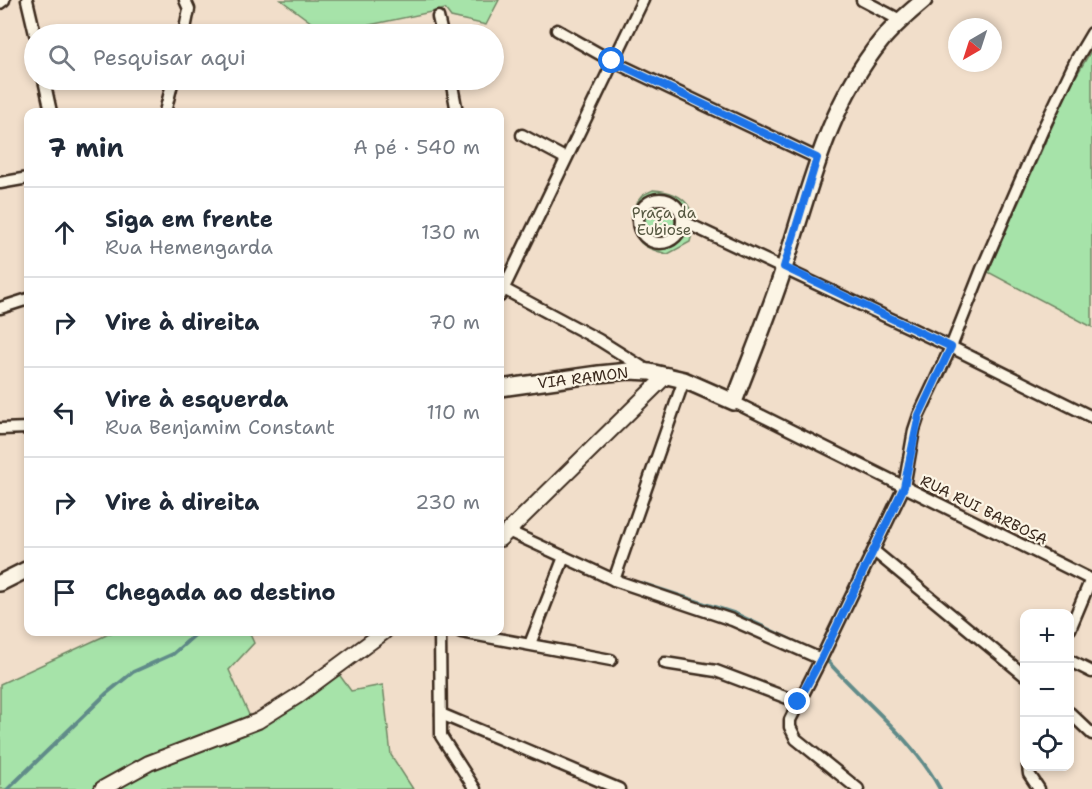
<!DOCTYPE html>
<html lang="pt">
<head>
<meta charset="utf-8">
<style>
	body { margin:0; font-family:"Shantell Sans",sans-serif; background:#f2f2f3; color:#1f2937 }
	.controls { position:absolute; right:18px; bottom:18px; display:grid; overflow:hidden; border-radius:12px; box-shadow:0 3px 9px #0003 }
	.controls button { width:54px; height:54px; display:grid; place-items:center; padding:0; border:0; border-bottom:2px solid #e0e1e3; background:#fff; color:#1f2937; font:30px sans-serif }
	.compass { position:absolute; left:948px; top:18px; width:54px; height:54px; border-radius:50%; background:#fff; box-shadow:0 3px 9px #0003; rotate:219deg }
	.stop { position:absolute; width:18px; height:18px; margin:-14px; border:4px solid #1a73e8; border-radius:50%; background:#fff }
	.stop.end { background:#1a73e8; border-color:#fff; box-shadow:0 2px 6px #0008 }
	.list { margin:0; padding:0; list-style:none }
	h2 { display:flex; justify-content:space-between; align-items:center; height:78px; margin:0; padding:0 24px; font-size:26px }
	h2 small { font-size:20px; font-weight:400; color:#747a83 }
	.list li { display:grid; grid-template-columns:39px 1fr auto; gap:18px; align-items:center; box-sizing:border-box; height:90px; padding:0 24px; border-top:2px solid #e0e1e3 }
	.list b { display:block; font-size:22px; white-space:nowrap }
	.list p { margin:0; font-size:20px; white-space:nowrap; color:#747a83 }
	.list em { font-size:20px; font-style:normal; color:#747a83 }
	.icon { flex:none; width:33px; height:33px; fill:none; stroke:currentColor; stroke-width:2; stroke-linecap:round; stroke-linejoin:round }
	.map { position:relative; flex:none; width:1092px; height:789px; overflow:hidden }
	.search { position:absolute; background:#fff; box-shadow:0 3px 9px #0003; left:24px; top:24px; width:480px; height:66px; display:flex; align-items:center; gap:15px; box-sizing:border-box; padding:0 21px; border-radius:33px; color:#747a83; font-size:22px }
	.panel { position:absolute; background:#fff; box-shadow:0 3px 9px #0003; left:24px; top:108px; width:480px; height:528px; border-radius:12px }
	.map>svg:first-child { display:block }
	.green { fill:#a6e3a9; stroke:#708664; stroke-width:1.5 }
	.lines { fill:none; stroke-linecap:round; stroke-linejoin:round }
	.stream { stroke:#618b89; stroke-width:4 }
	.minor-casing { stroke:#3b2a1e; stroke-width:15 }
	.tertiary-casing { stroke:#3b2a1e; stroke-width:18 }
	.secondary-casing { stroke:#3b2a1e; stroke-width:20 }
	.minor { stroke:#fcf5e5; stroke-width:10 }
	.tertiary { stroke:#fcf5e5; stroke-width:14 }
	.secondary { stroke:#fcf5e5; stroke-width:15 }
	.route { stroke:#1a73e8; stroke-width:8 }
	.labels { text-anchor:middle; dominant-baseline:central; stroke-width:4.5; stroke-linejoin:round; paint-order:stroke }
	.park-label { font-size:15px; fill:#565841; stroke:#fcf5e5 }
	.street-label { font-size:15px; fill:#3b2a1e; stroke:#fcf5e5 }
</style>
</head>
<body>
<div class="map">
<svg width="1092" height="789" viewBox="0 0 1092 789">
	<rect width="100%" height="100%" fill="#f1deca"/>
	<filter id="ink" filterUnits="userSpaceOnUse"><feTurbulence type="fractalNoise" baseFrequency=".0167" numOctaves="2"/><feDisplacementMap in="SourceGraphic" scale="12" xChannelSelector="R" yChannelSelector="G"/><feConvolveMatrix kernelMatrix="1 2 1 2 8 2 1 2 1" color-interpolation-filters="sRGB"/></filter>
	<g filter="url(#ink)">
		<g class="green">
			<path d="M281,0H499L486,25L451,17L445,9L327,34Z"/>
			<path d="M1092,49V327L988,272L1069,88Z"/>
			<path d="M653,190C687,192 699,210 690,242L668,254C660,252 648,250 641,243C632,233 631,207 641,197C643,194 650,192 653,190Z"/>
			<path d="M113,632H249L254,643L229,670L250,717L126,768L93,789H0V684Z"/>
			<path d="M338,673L351,691L383,685L391,755L413,789H109Z"/>
		</g>
		<g class="lines">
			<g class="stream">
				<path d="M640,583L736,614L810,649"/>
				<path d="M824,657C862,701 912,737 940,789"/>
				<path d="M8,789L107,693L133,672L173,654L198,632"/>
			</g>
			<g class="minor-casing">
				<g id="minor">
					<path d="M27,0L35,34"/>
					<path d="M862,0L900,20"/>
					<path d="M0,3L4,0"/>
					<path d="M438,17L442,34"/>
					<path d="M557,30L612,61L817,158"/>
					<path d="M184,34L189,9L185,0"/>
					<path d="M44,80L51,112"/>
					<path d="M451,80L457,112"/>
					<path d="M165,112L173,80"/>
					<path d="M522,135L565,158"/>
					<path d="M0,183L28,178"/>
					<circle cx="660" cy="221" r="22"/>
					<path d="M682,221L951,347L1092,417"/>
					<path d="M500,287L599,340L650,372"/>
					<path d="M500,296L643,0"/>
					<path d="M0,308L28,299"/>
					<path d="M734,402L1092,580"/>
					<path d="M0,429L28,428"/>
					<path d="M508,531L614,580L732,620L821,659"/>
					<path d="M874,551L1024,675"/>
					<path d="M614,580L684,380"/>
					<path d="M1070,629L1091,579"/>
					<path d="M440,632L441,736L475,789"/>
					<path d="M461,632L611,660"/>
					<path d="M530,644L564,557"/>
					<path d="M1070,661L1092,672"/>
					<path d="M665,663L716,671L798,702"/>
					<path d="M1070,713L1092,734"/>
					<path d="M441,714L619,789"/>
					<path d="M1028,766L1029,774L1039,789"/>
					<path d="M858,789L796,739L790,727V720L821,659L904,487L914,430L919,415L951,347L982,269L1043,129L1076,60L1092,33"/>
				</g>
			</g>
			<g class="tertiary-casing">
				<g id="tertiary">
					<path d="M500,539L667,375"/>
					<path d="M102,789L149,763L258,721L296,697L384,632"/>
				</g>
			</g>
			<g class="secondary-casing">
				<g id="secondary">
					<path d="M500,388L599,374L629,371L650,372L684,380L734,402C751,357 770,312 785,265C810,187 828,106 881,41C894,25 909,13 924,0"/>
					<path d="M0,583L28,569"/>
				</g>
			</g>
			<use href="#minor" class="minor"/>
			<use href="#tertiary" class="tertiary"/>
			<use href="#secondary" class="secondary"/>
		</g>
	</g>
	<g class="lines" filter="url(#ink)">
		<path class="route" d="M612,61L817,158L784,267L951,347L919,415L904,487L821,659L798,702"/>
	</g>
	<g class="labels">
		<g class="park-label">
			<text x="664" y="213">Praça da<tspan x="664" dy="17">Eubiose</tspan></text>
		</g>
		<g class="street-label">
			<text transform="translate(583 378) rotate(-7)">VIA RAMON</text>
			<text transform="translate(984 510) rotate(26)">RUA RUI BARBOSA</text>
		</g>
	</g>
</svg>
<div class="controls">
<button>+</button>
<button>−</button>
<button><svg class="icon" aria-label="locate" viewBox="0 0 24 24"><circle cx="12" cy="12" r="6"/><path d="M12 2v4M12 18v4M2 12h4M18 12h4"/></svg></button>
</div>
<svg class="compass" viewBox="-18 -18 36 36"><path d="M0-13l5 13h-10z" fill="#e53935"/><path d="M0 13l5-13h-10z" fill="#747a83"/></svg>
<div class="stop" style="left:612px;top:61px"></div>
<div class="stop end" style="left:798px;top:702px"></div>
<div class="search"><svg class="icon" aria-label="search" viewBox="0 0 24 24"><circle cx="10" cy="10" r="6"/><path d="M15 15l6 6"/></svg>Pesquisar aqui</div>
<section class="panel">
<h2>7 min<small>A pé · 540 m</small></h2>
<ul class="list">
<li><svg class="icon" aria-label="ahead" viewBox="0 0 24 24"><path d="M12 20V5M6 11l6-6 6 6"/></svg><div><b>Siga em frente</b><p>Rua Hemengarda</p></div><em>130 m</em></li>
<li><svg class="icon" aria-label="right" viewBox="0 0 24 24"><path d="M7 20v-9h11M14 6l5 5-5 5"/></svg><div><b>Vire à direita</b></div><em>70 m</em></li>
<li><svg class="icon" aria-label="left" viewBox="0 0 24 24"><path d="M17 20v-9H6M10 6l-5 5 5 5"/></svg><div><b>Vire à esquerda</b><p>Rua Benjamim Constant</p></div><em>110 m</em></li>
<li><svg class="icon" aria-label="right" viewBox="0 0 24 24"><path d="M7 20v-9h11M14 6l5 5-5 5"/></svg><div><b>Vire à direita</b></div><em>230 m</em></li>
<li><svg class="icon" aria-label="arrive" viewBox="0 0 24 24"><path d="M6 21V4h12l-3 4 3 4H6"/></svg><div><b>Chegada ao destino</b></div></li>
</ul>
</section>
</div>
</body>
</html>
